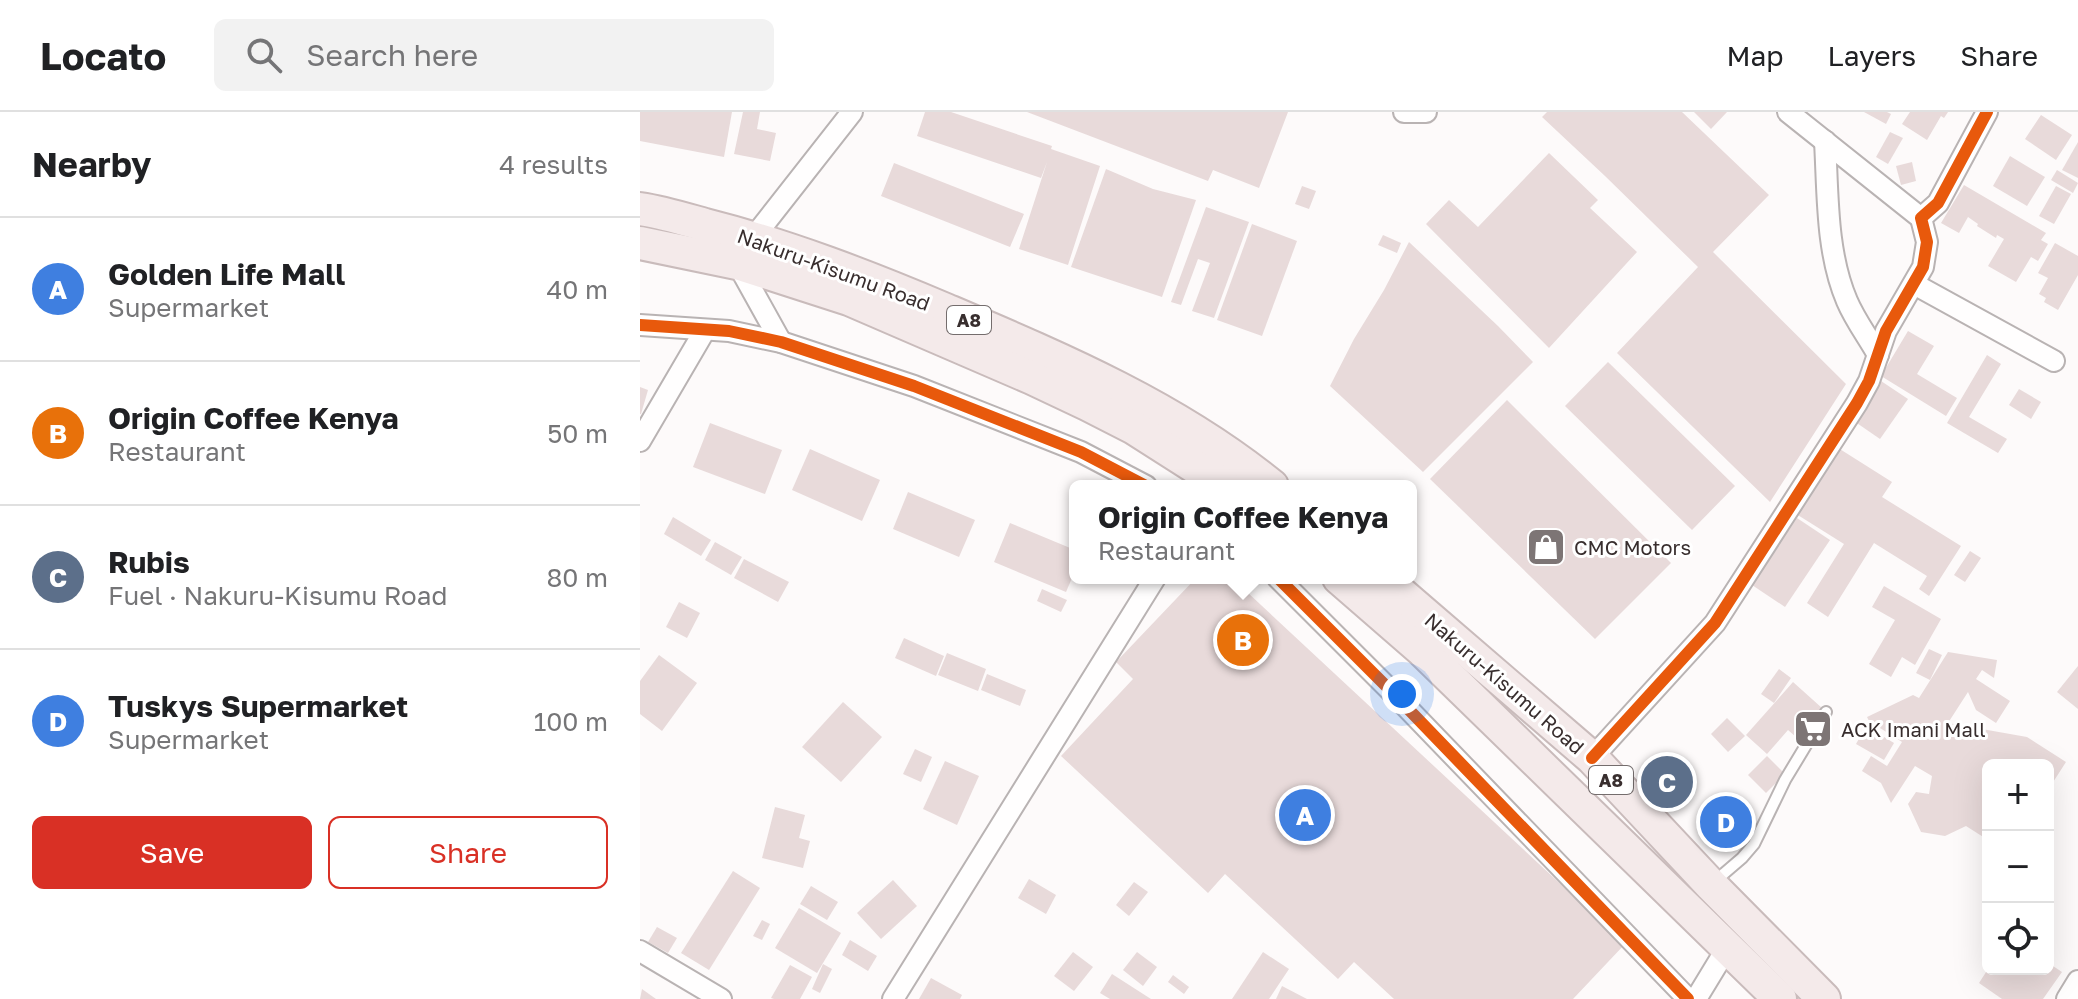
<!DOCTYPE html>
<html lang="en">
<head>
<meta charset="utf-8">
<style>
	body { margin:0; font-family:"Golos Text",sans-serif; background:#f2f2f2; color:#202124 }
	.controls { position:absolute; right:24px; bottom:24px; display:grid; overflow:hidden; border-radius:12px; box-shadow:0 8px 32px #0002 }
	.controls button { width:72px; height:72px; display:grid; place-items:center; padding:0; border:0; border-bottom:2px solid #e0e0e0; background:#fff; color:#202124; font:40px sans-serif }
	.you { position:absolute; left:762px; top:582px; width:28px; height:28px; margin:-20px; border:6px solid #fff; border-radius:50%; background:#1a73e8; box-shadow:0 0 0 12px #1a73e833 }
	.badge { display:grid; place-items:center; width:52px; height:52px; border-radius:50%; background:#d93025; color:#fff; font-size:26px; font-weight:700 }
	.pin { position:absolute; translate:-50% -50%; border:4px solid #fff; box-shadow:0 2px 8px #0006 }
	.popup { position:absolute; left:429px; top:368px; width:348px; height:104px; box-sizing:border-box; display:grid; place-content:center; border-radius:12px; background:#fff; filter:drop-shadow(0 2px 6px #0005); font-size:26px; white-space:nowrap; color:#757577 }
	.popup b { font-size:30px; color:#202124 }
	.popup::after { content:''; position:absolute; left:50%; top:100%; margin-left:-16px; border:16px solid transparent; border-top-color:#fff }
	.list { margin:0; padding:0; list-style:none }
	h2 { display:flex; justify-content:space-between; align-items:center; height:104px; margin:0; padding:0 32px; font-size:34px }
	h2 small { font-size:26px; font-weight:400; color:#757577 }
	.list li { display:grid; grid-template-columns:52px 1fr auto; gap:24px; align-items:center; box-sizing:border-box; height:144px; padding:0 32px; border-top:2px solid #e0e0e0 }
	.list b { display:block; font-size:30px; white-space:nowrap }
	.list p { margin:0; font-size:26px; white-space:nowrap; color:#757577 }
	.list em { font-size:26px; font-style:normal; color:#757577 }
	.actions { display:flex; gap:16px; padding:24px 32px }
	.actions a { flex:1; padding:18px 0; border:2px solid #d93025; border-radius:12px; text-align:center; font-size:28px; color:#d93025 }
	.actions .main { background:#d93025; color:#fff }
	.icon { flex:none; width:44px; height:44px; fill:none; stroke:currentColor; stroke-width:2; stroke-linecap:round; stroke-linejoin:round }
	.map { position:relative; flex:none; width:1438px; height:887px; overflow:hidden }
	header { display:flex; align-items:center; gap:48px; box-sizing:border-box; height:112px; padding:0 40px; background:#fff; border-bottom:2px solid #e0e0e0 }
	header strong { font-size:38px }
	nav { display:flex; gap:44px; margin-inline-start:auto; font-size:28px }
	.search { width:560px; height:72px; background:#f2f2f2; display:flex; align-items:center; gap:20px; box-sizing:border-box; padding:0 28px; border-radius:12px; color:#757577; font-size:30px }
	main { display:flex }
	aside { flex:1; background:#fff }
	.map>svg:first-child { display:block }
	.building { fill:#e8dada }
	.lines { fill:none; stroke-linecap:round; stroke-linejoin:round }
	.service-casing { stroke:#b9b3b3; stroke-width:14 }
	.minor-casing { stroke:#b9b3b3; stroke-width:24 }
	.trunk-casing { stroke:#c9bbbb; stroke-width:36 }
	.service { stroke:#fffefe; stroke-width:10 }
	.minor { stroke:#fffefe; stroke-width:20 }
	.trunk { stroke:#f4eaea; stroke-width:32 }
	.cycleway-casing { stroke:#fff; stroke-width:17 }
	.cycleway { stroke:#e8590c; stroke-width:12 }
	.labels { text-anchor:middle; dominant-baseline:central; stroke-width:6; stroke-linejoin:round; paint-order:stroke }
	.shield { fill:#fff; stroke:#746d6d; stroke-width:2 }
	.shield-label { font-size:18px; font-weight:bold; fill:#382e2e }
	.street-label { font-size:20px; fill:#382e2e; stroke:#fff }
	.poi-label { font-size:20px; fill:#382e2e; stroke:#fff; text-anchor:start }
</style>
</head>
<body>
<header>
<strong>Locato</strong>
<div class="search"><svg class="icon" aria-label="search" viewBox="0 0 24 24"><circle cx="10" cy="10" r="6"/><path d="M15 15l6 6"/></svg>Search here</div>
<nav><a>Map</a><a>Layers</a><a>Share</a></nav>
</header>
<main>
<aside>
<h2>Nearby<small>4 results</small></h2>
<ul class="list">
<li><span class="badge" style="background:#3f7fe0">A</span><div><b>Golden Life Mall</b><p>Supermarket</p></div><em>40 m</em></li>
<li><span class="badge" style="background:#e8710a">B</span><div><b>Origin Coffee Kenya</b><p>Restaurant</p></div><em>50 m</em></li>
<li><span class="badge" style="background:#5c6f8a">C</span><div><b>Rubis</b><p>Fuel · Nakuru-Kisumu Road</p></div><em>80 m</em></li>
<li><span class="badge" style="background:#3f7fe0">D</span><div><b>Tuskys Supermarket</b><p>Supermarket</p></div><em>100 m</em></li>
</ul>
<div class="actions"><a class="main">Save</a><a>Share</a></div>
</aside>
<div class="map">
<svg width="1438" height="887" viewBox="0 0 1438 887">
	<rect width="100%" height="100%" fill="#fdfafa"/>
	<g class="building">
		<path d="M0,0H92L84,45L0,29Z"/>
		<path d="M103,0H120L117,17L136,21L130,49L94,42Z"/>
		<path d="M285,0H311L412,34L411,37L460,54L428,153L379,137L407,50L401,66L277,24Z"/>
		<path d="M387,0H648L619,76L573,58L568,69Z"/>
		<path d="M907,0H1042L1129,83L1073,140L1206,272L1130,390L977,241L1058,155L965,64L902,5Z"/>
		<path d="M1054,0H1087L1071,17Z"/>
		<path d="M1224,0H1247L1251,2L1246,12Z"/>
		<path d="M1270,0H1308L1304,6L1301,4L1287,28L1262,12Z"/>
		<path d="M1401,3L1432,23L1416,48L1385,27Z"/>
		<path d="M1250,20L1263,26L1248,52L1236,45Z"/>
		<path d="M1438,30V66L1422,58Z"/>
		<path d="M909,41L958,88L950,96L997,140L909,236L786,112L809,88L838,115Z"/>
		<path d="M1370,44L1405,65L1387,94L1353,74Z"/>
		<path d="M1272,50L1276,69L1261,73L1256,54Z"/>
		<path d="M254,51L384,102L370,135L241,84Z"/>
		<path d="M466,57L513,77L556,88L522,185L431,155Z"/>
		<path d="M1417,58L1438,71L1433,81L1411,68Z"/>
		<path d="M1324,73L1406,121L1401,128L1408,132L1398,149L1391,145L1376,170L1348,154L1364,127L1357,123L1356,126L1337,114L1338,112L1328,105L1319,121L1301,111Z"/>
		<path d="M662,74L676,79L669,97L655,92Z"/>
		<path d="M1416,74L1431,82L1414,112L1399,104Z"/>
		<path d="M566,95L609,110L574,206L552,199L570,151L558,147L541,193L531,190Z"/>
		<path d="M612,112L657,129L622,224L577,208Z"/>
		<path d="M743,123L761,131L757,141L738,133Z"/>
		<path d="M769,130L858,214L893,250L783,360L690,274L714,227L744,178Z"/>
		<path d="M1415,131L1438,144V163L1418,198L1404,190L1406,186L1399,182L1408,166L1398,161Z"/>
		<path d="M1268,219L1294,234L1277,262L1317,286L1306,304L1241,264Z"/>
		<path d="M1347,243L1361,252L1329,305L1367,327L1358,341L1307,311Z"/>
		<path d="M968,250L1095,374L1052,418L925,294Z"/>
		<path d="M1238,267L1268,287L1240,327L1211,307Z"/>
		<path d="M0,275L8,278L1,302H0Z"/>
		<path d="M1379,277L1401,290L1391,307L1369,293Z"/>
		<path d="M867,288L1031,451L955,527L790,367Z"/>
		<path d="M70,311L142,338L125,382L53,355Z"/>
		<path d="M1195,334L1252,370L1242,385L1321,434L1289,484L1279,477L1287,464L1234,431L1188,505L1167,491L1204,432L1153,400Z"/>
		<path d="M170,337L240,368L222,409L152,378Z"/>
		<path d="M268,380L335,408L319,445L253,417Z"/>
		<path d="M33,405L71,428L61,444L24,422Z"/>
		<path d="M1157,406L1190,428L1145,495L1112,473Z"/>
		<path d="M370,411L435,438V459L426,480L354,450Z"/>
		<path d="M75,430L102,445L91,463L65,448Z"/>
		<path d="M1330,439L1341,446L1325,470L1314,463Z"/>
		<path d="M104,447L149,470L138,490L94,466Z"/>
		<path d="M556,466H592L985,832L933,887H754L714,850L698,867L585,762L568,781L421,644L493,567L476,550Z"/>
		<path d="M1244,474L1301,507L1275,553L1262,545L1251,565L1229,552L1255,508L1232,495Z"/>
		<path d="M402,477L427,488L421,500L397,489Z"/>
		<path d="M39,490L60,501L47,526L26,515Z"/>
		<path d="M264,526L304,544L296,564L255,546Z"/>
		<path d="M1289,537L1302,543L1290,568L1276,561Z"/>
		<path d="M1308,540L1357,548L1354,566L1342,558L1336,567L1370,589L1356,611L1336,598L1328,580L1308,611L1387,625L1426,650L1408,678V653H1348V728L1326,714L1305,724L1281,720L1268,692L1276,680L1289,682L1292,664L1275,654L1251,691L1241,671L1222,659L1231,644L1247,654L1262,630L1229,609L1227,605L1273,583L1279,586Z"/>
		<path d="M307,541L346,557L338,579L298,563Z"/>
		<path d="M19,543L57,571L22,619L0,602V569Z"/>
		<path d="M1438,554V597L1417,580Z"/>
		<path d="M1139,557L1151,566L1134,591L1121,582Z"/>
		<path d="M347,562L386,578L380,594L341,578Z"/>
		<path d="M1153,570L1182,596L1156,625L1148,618L1127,642L1106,623Z"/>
		<path d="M203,590L242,625L201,670L162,635Z"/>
		<path d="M1087,606L1105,624L1088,640L1071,622Z"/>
		<path d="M1226,614L1254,631L1244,648L1216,632Z"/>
		<path d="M275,637L292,645L281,670L263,662Z"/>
		<path d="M1127,644L1145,662L1126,681L1108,663Z"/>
		<path d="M305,649L339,664L317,713L283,697Z"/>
		<path d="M135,695L165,703L159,726L170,729L163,756L122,746Z"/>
		<path d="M93,759L120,776L69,858L41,841Z"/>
		<path d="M389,767L416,783L406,802L378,786Z"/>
		<path d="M253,768L277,794L241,827L217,801Z"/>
		<path d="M494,770L508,780L489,804L476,793Z"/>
		<path d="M171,774L198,790L187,808L160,792Z"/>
		<path d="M159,796L201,821L177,861L135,836Z"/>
		<path d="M122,808L130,812L122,828L113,824Z"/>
		<path d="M17,815L37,826L28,841L8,830Z"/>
		<path d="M210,828L237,844L228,859L202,843Z"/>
		<path d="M433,840L453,855L434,879L414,864Z"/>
		<path d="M497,840L517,855L503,874L483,858Z"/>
		<path d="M623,840L649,857L629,887H592Z"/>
		<path d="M183,852L192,857L180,881L172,877Z"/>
		<path d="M150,853L172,865L160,887H134L131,886Z"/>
		<path d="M1413,854L1422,860L1403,887H1362L1339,871L1348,857H1405L1409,860Z"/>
		<path d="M472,862L511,887H470L460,881Z"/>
		<path d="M533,863L549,875L544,882L528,870Z"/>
		<path d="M291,866L322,883L320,887H279Z"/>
		<path d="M642,874L667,887H636Z"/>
		<path d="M2,877L16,887H0Z"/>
	</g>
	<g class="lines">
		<g class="service-casing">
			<path id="service" d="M1074,770L1102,746L1114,732L1145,668L1186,600"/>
		</g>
		<g class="minor-casing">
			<g id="minor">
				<path d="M764,0H786"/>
				<path d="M1148,0L1281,106"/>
				<path d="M1185,29C1188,82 1186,140 1207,189C1215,208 1228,225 1238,243"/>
				<path d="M114,125L212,0"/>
				<path d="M97,151L141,230"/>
				<path d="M1274,172L1414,249"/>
				<path d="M0,213L89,219L141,230L274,274L441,340L506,374"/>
				<path d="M0,329L65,218"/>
				<path d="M638,466L748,576L1048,887"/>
				<path d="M952,646L1075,511L1217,291L1229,269L1246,219L1283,155L1287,130L1281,106L1298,91L1347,0"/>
				<path d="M0,839L81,887"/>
				<path d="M253,887L515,466"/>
				<path d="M1056,887L1087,836"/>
				<path d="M1427,887L1438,869"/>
			</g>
		</g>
		<g class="trunk-casing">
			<g id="trunk">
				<path d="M0,97C22,100 44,107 65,113C148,134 228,165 306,198C421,247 535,295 632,374"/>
				<path d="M0,131L97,151L209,187L392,266L447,292L494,316L585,374"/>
				<path d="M699,466L783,539L1140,887"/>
				<path d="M743,466L952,646L1071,773L1184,887"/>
			</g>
		</g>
		<use href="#service" class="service"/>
		<use href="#minor" class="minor"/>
		<use href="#trunk" class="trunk"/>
		<g class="cycleway-casing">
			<g id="cycleway">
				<path d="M0,213L89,219L141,230L274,274L441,340L506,374"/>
				<path d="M638,466L748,576L1048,887"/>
				<path d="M952,646L1075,511L1217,291L1229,269L1246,219L1283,155L1287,130L1281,106L1298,91L1347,0"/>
			</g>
		</g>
		<use href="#cycleway" class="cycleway"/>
	</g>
	<defs>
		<g id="shop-square" transform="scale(2)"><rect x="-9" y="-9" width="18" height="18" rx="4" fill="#7d7575" stroke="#fff"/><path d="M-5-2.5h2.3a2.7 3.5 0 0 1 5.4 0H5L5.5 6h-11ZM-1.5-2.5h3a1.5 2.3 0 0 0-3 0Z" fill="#fff"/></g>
		<g id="supermarket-square" transform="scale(2)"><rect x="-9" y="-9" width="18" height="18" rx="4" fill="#7d7575" stroke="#fff"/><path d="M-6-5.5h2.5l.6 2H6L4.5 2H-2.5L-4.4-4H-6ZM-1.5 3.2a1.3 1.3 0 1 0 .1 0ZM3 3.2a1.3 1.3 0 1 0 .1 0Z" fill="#fff"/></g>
	</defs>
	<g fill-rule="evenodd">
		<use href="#shop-square" x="906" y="435"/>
		<use href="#supermarket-square" x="1173" y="617"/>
	</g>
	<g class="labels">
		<g class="shield">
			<rect x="307" y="194" width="44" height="28" rx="6"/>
			<rect x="949" y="654" width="44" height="28" rx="6"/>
		</g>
		<g class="shield-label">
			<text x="329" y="208">A8</text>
			<text x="971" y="668">A8</text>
		</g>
		<g class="street-label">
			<text transform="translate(194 157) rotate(20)">Nakuru-Kisumu Road</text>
			<text transform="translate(865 571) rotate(41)">Nakuru-Kisumu Road</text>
		</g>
		<g class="poi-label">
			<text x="934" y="435">CMC Motors</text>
			<text x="1201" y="617">ACK Imani Mall</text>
		</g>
	</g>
</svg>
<div class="controls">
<button>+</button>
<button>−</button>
<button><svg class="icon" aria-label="locate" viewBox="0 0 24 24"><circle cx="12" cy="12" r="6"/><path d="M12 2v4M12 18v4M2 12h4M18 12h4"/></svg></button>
</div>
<div class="you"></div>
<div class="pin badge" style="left:665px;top:703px;background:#3f7fe0">A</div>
<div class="pin badge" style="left:603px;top:528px;background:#e8710a">B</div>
<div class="popup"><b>Origin Coffee Kenya</b>Restaurant</div>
<div class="pin badge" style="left:1027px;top:670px;background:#5c6f8a">C</div>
<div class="pin badge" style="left:1086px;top:710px;background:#3f7fe0">D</div>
</div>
</main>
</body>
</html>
